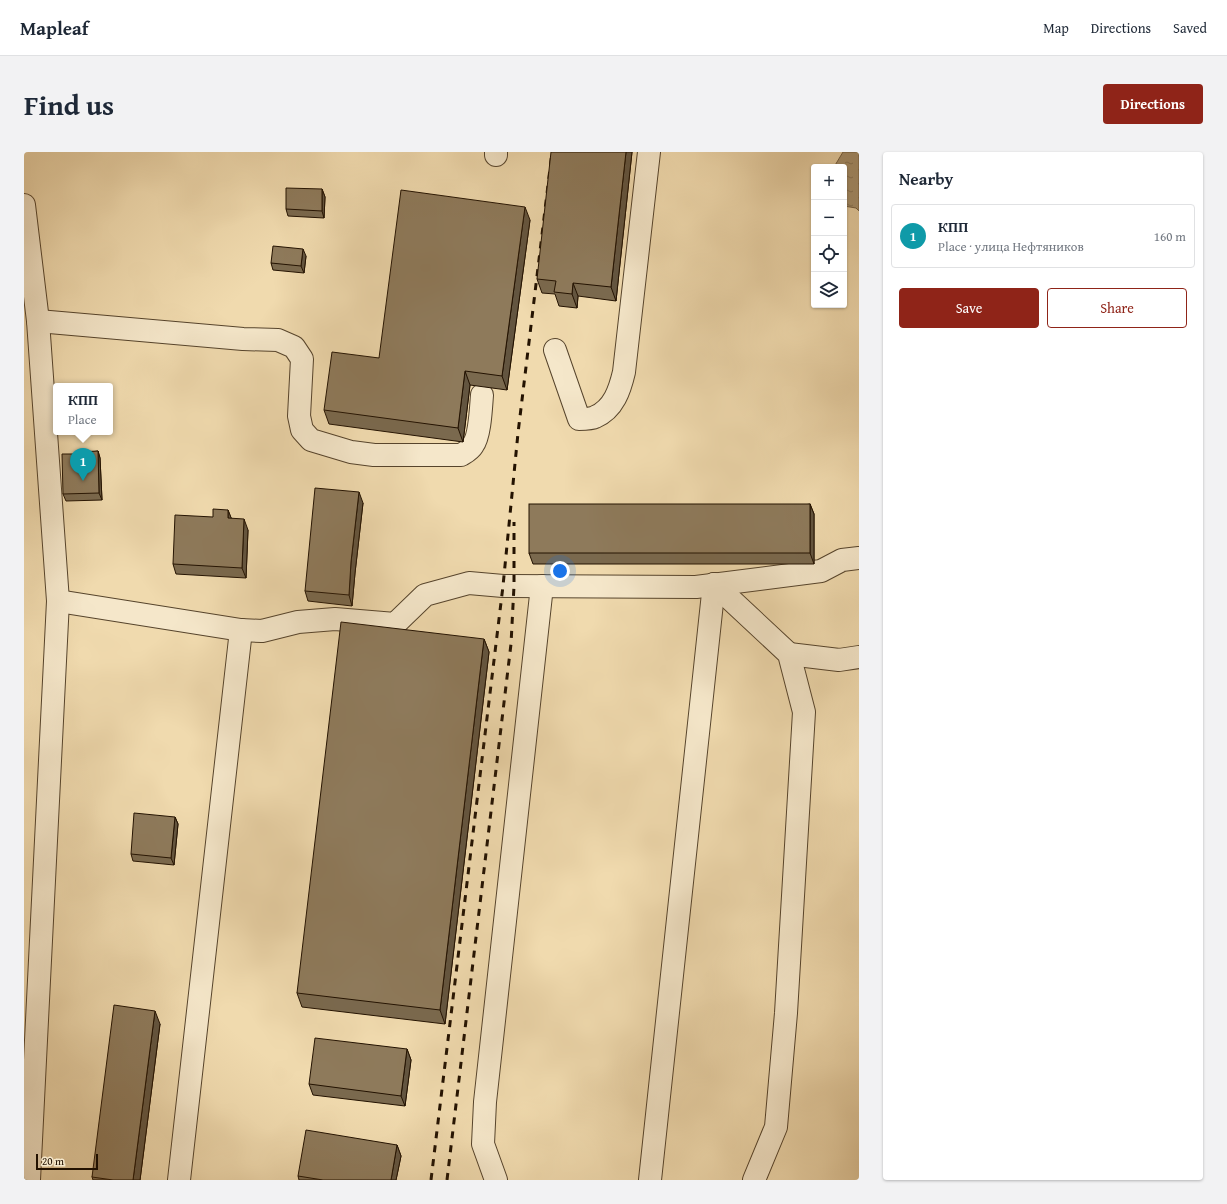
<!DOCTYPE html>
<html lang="en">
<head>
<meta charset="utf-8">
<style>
	body { margin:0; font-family:"Gentium Book Plus",serif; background:#f2f2f3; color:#1f2937 }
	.controls { position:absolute; right:12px; top:12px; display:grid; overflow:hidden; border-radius:4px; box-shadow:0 1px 3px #0004 }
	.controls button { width:36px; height:36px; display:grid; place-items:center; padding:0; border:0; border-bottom:1px solid #e0e1e3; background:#fff; color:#1f2937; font:20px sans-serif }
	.scale { position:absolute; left:12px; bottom:10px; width:62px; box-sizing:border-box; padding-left:4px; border:2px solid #231201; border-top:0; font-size:11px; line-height:14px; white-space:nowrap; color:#231201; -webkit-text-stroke:3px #f5e7ca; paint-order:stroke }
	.you { position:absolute; left:536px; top:419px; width:14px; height:14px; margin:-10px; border:3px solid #fff; border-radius:50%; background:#1a73e8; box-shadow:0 0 0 6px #1a73e833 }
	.badge { display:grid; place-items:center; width:26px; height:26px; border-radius:50%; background:#8f2418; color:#fff; font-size:13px; font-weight:700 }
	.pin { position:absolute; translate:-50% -33px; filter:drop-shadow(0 1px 2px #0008) }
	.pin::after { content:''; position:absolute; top:21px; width:14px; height:12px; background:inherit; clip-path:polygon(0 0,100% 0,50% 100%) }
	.popup { position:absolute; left:29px; top:231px; width:60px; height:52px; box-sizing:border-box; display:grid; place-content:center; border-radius:4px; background:#fff; filter:drop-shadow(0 1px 3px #0005); font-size:13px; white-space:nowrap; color:#747a83 }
	.popup b { font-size:15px; color:#1f2937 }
	.popup::after { content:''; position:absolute; left:50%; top:100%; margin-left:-8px; border:8px solid transparent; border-top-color:#fff }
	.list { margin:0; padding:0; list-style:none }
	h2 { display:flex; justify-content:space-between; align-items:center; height:52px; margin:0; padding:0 16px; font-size:17px }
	h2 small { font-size:13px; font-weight:400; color:#747a83 }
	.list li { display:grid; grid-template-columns:26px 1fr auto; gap:12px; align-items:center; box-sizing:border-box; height:64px; margin:0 8px 8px; padding:0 8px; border:1px solid #e0e1e3; border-radius:4px }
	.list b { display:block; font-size:15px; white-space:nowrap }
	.list p { margin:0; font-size:13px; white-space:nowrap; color:#747a83 }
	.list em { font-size:13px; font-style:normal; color:#747a83 }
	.actions { display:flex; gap:8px; padding:12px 16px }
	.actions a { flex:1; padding:9px 0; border:1px solid #8f2418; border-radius:4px; text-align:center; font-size:14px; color:#8f2418 }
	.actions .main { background:#8f2418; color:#fff }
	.icon { flex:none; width:22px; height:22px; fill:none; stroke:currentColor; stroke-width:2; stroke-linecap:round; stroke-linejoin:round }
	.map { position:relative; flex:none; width:835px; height:1028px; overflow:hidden; border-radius:4px }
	header { display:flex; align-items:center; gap:24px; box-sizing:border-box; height:56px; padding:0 20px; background:#fff; border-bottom:1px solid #e0e1e3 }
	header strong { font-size:19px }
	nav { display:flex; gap:22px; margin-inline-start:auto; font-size:14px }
	.intro { display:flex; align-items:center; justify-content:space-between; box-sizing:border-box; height:96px; padding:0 24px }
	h1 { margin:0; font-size:28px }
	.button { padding:10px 18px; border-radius:4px; background:#8f2418; color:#fff; font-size:14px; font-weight:700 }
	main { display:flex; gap:24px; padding:0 24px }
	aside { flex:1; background:#fff; border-radius:4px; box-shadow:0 1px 3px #0004 }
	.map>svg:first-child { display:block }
	.water { fill:url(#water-ripples); stroke:#746145 }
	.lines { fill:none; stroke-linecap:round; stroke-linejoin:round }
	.minor-casing { stroke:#56442c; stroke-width:24 }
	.minor { stroke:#f5e7ca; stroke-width:22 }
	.rail { stroke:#231201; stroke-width:3; stroke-dasharray:7 7; stroke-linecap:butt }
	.wall { fill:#7a694e; stroke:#231201 }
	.shaded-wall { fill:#635540; stroke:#231201 }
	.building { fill:#8e7a5b; stroke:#231201 }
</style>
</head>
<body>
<header>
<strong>Mapleaf</strong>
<nav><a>Map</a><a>Directions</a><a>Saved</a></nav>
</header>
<div class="intro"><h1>Find us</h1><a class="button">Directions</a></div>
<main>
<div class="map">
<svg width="835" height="1028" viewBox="0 0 835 1028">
	<defs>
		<pattern id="water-ripples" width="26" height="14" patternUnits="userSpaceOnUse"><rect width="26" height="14" fill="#aa9673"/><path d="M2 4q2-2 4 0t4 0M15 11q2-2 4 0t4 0" fill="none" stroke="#8a795c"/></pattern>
	</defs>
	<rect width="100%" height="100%" fill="#f0daae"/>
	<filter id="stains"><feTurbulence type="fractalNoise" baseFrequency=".005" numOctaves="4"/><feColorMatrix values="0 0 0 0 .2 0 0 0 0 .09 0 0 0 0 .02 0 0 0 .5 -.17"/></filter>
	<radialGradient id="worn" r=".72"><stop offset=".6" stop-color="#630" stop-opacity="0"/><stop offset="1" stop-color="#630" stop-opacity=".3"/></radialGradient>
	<path class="water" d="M819,0H835V59L832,56L820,54V15H810Z"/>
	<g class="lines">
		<g class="minor-casing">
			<g id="minor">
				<path d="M472,3V0"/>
				<path d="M0,53L14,169L34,449L5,1028"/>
				<path d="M14,169L219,187L254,188L270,195L278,207L275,264L278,278L287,288L327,300L350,303H437C442,300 446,298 449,293C456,284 457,255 458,243"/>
				<path d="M531,198L555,267C560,267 567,267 571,265C590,257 596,237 600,220L625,0"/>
				<path d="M690,432L765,502L780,560L762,861L752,975L730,1028"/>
				<path d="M34,449L217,478L238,479L274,470L311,467L371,472L401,443L445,431L479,434L672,435L797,419L818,408L835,406"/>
				<path d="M765,502L815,508L835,505"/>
				<path d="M155,1028L217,478"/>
				<path d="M472,1028L459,992L461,950L518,434"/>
				<path d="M626,1028L690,432"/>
			</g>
		</g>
		<use href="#minor" class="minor"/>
		<g class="rail">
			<path d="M407,1028L479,434L494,281L528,0"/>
			<path d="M423,1028L487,492L490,434V370"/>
		</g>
	</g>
	<g class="wall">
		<path d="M608,0L592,149L554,144L553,156L535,154L531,142L518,141L513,127Z"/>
		<path d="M298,37L301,45L300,66L264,64L262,57Z"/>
		<path d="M506,68L483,238L446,233L439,290L305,272L300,258L355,206Z"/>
		<path d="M282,104L280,121L249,118L247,111Z"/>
		<path d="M74,299L76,306L78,348L42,349L39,342L54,302Z"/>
		<path d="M339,351L331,421L328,454L284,449L281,439Z"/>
		<path d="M786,352L790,362V412H509L505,401Z"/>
		<path d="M204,358L207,366L224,378L222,426L152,422L149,412L189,365Z"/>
		<path d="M460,487L465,500L421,872L278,855L273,841Z"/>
		<path d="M151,665L154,672L150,713L109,709L107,702Z"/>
		<path d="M136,872L116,1028H69L68,1025Z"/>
		<path d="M383,897L387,908L381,954L289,943L285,932Z"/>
		<path d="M373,993L377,1004L372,1028H275L274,1024Z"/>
	</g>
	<g class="shaded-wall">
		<path d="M602,0H608L592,149L587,135Z"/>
		<path d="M298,37L301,45L300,66L298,59Z"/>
		<path d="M501,55L506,68L483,238L478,224Z"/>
		<path d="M279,97L282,104L280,121L277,114Z"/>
		<path d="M549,131L554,144L553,156L548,142Z"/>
		<path d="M441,219L446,233L439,290L434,276Z"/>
		<path d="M74,299L76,306L78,348L75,341Z"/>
		<path d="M335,340L339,351L331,421L328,454L325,443L327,410Z"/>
		<path d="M786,352L790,362V412L786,401Z"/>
		<path d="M204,358L208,368L204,366Z"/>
		<path d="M220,367L224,378L222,426L218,416Z"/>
		<path d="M460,487L465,500L421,872L416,858Z"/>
		<path d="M151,665L154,672L150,713L147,706Z"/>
		<path d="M131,859L136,872L116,1028H109Z"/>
		<path d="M383,897L387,908L381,954L377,944Z"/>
		<path d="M373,993L377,1004L372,1028H367Z"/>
	</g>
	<g class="building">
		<path d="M527,0H602L587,135L549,131L548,142L530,140L532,129L513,127Z"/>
		<path d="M262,36L298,37V59L262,57Z"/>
		<path d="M377,38L501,55L478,224L441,219L434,276L300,258L308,200L355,206Z"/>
		<path d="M249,94L279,97L277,114L247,111Z"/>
		<path d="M74,299L75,341L39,342L38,302H54V300Z"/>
		<path d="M291,336L335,340L327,410L325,443L281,439Z"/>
		<rect x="505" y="352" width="281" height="49"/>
		<path d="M189,357L204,358V366L220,367L218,416L149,412L151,363L189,365Z"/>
		<path d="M317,470L460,487L416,858L273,841Z"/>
		<path d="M110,661L151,665L147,706L107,702Z"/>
		<path d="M90,853L131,859L109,1028H89L68,1025Z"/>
		<path d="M291,886L383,897L377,944L285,932Z"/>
		<path d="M282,978L373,993L367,1028H299L274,1024Z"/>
	</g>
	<rect width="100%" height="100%" filter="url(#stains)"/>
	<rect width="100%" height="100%" fill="url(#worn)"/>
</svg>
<div class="controls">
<button>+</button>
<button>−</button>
<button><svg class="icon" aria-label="locate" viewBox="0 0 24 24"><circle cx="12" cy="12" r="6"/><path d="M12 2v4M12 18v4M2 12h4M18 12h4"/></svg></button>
<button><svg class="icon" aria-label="layers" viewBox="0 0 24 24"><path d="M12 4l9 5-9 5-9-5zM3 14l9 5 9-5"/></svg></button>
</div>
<div class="scale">20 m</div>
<div class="you"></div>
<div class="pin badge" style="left:59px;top:329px;background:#0f9aa8">1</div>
<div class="popup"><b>КПП</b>Place</div>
</div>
<aside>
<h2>Nearby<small></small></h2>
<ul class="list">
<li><span class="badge" style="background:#0f9aa8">1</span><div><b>КПП</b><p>Place · улица Нефтяников</p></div><em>160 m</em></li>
</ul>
<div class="actions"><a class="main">Save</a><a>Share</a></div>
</aside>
</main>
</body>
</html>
